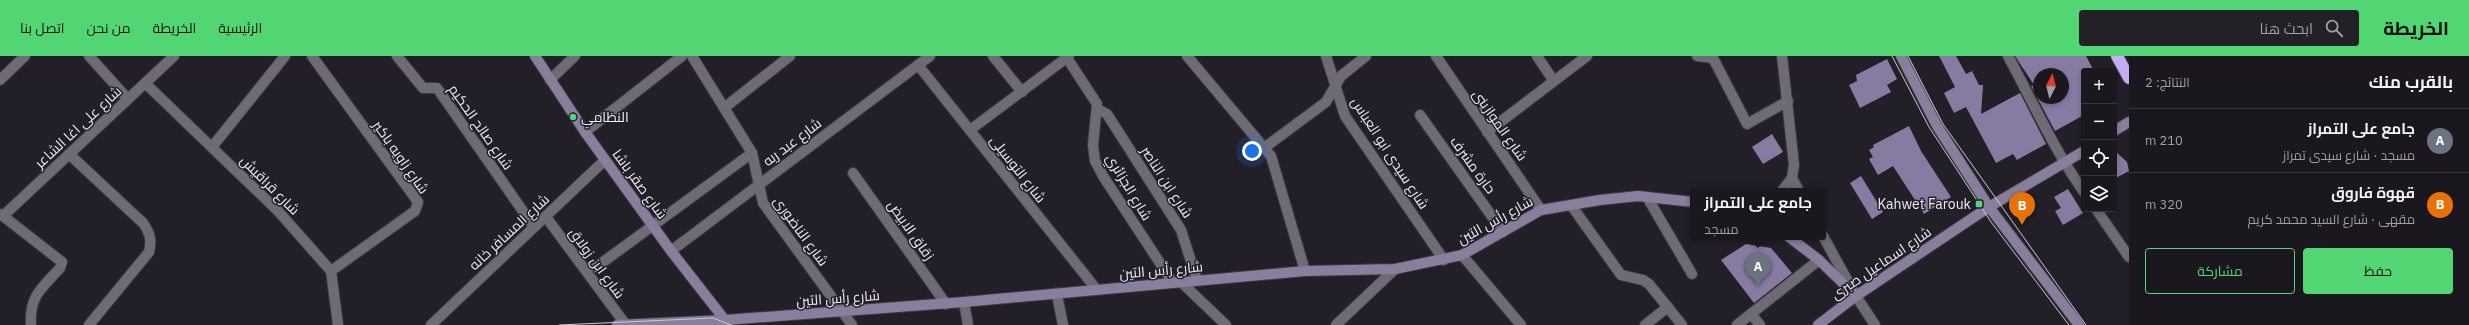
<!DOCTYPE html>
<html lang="ar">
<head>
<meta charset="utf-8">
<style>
	body { margin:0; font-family:"IBM Plex Sans",Cairo,sans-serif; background:#232028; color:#f1f3f6; direction:rtl }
	.controls { position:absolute; right:12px; top:12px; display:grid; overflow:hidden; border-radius:4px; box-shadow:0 2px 6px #0003 }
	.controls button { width:36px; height:36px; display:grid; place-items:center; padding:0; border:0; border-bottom:1px solid #38363d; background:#1a171f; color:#f1f3f6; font:20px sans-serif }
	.compass { position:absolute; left:2033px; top:12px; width:36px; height:36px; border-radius:50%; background:#1a171f; box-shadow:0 2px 6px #0003; rotate:7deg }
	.you { position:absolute; left:1252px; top:95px; width:14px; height:14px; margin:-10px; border:3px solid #fff; border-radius:50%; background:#1a73e8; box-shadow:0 0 0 6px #1a73e833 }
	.badge { display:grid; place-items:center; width:26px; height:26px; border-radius:50%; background:#52d673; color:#fff; font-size:13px; font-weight:700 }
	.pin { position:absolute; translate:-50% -33px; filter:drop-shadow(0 1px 2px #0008) }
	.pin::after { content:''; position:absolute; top:21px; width:14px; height:12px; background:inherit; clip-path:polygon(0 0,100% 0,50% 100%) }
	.popup { position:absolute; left:1690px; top:132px; width:136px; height:52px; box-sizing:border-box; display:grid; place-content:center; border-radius:4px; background:#1a171f; filter:drop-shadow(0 1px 3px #0005); font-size:13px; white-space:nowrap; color:#9f9fa4 }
	.popup b { font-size:15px; color:#f1f3f6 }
	.popup::after { content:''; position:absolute; left:50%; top:100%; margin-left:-8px; border:8px solid transparent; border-top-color:#1a171f }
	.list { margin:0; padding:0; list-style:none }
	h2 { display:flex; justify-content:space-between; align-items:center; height:52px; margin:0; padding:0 16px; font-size:17px }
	h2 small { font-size:13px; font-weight:400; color:#9f9fa4 }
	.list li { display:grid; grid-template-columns:26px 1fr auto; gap:12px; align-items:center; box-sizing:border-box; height:64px; padding:0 16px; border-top:1px solid #38363d }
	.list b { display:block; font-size:15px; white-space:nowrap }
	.list p { margin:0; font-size:13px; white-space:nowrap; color:#9f9fa4 }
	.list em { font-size:13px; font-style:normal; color:#9f9fa4 }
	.actions { display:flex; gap:8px; padding:12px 16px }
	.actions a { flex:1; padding:9px 0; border:1px solid #52d673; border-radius:4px; text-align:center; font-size:14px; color:#52d673 }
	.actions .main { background:#52d673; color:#111 }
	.icon { flex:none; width:22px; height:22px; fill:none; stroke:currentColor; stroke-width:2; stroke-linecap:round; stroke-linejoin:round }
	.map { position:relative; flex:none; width:2129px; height:269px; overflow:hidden; direction:ltr }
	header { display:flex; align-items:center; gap:24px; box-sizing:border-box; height:56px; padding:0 20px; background:#52d673; color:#111 }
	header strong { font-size:19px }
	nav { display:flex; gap:22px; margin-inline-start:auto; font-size:14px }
	.search { width:280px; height:36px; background:#232028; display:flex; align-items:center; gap:10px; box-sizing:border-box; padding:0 14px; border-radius:4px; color:#9f9fa4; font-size:15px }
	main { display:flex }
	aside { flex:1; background:#1a171f }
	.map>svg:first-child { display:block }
	.building { fill:#877ba2; fill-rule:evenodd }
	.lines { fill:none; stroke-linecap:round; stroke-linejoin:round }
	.street-casing { stroke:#3e3b44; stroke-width:12 }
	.secondary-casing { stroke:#3e3b44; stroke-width:12 }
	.highway-casing { stroke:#3e3b44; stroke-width:14 }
	.street { stroke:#6e6b77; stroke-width:10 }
	.secondary { stroke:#887f9d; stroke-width:10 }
	.highway { stroke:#c4adf5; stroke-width:12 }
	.tram { stroke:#cbcad1; stroke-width:1 }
	.poi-dot { fill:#52d673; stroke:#221f29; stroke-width:1.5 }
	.labels { text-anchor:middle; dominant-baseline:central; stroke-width:3; stroke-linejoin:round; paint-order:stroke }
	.poi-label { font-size:14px; fill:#edecf3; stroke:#221f29; text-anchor:start }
	.street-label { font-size:14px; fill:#edecf3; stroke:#221f29 }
</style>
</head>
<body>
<header>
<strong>الخريطة</strong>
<div class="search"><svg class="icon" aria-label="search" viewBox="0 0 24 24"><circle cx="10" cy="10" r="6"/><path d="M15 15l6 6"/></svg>ابحث هنا</div>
<nav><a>الرئيسية</a><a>الخريطة</a><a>من نحن</a><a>اتصل بنا</a></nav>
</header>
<main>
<aside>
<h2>بالقرب منك<small>النتائج: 2</small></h2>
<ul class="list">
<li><span class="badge" style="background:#6b7280">A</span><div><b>جامع على التمراز</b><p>مسجد · شارع سيدى تمراز</p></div><em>210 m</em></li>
<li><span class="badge" style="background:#e8710a">B</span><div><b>قهوة فاروق</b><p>مقهى · شارع السيد محمد كريم</p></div><em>320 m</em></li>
</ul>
<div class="actions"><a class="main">حفظ</a><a>مشاركة</a></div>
</aside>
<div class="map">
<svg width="2129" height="269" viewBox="0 0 2129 269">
	<rect width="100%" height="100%" fill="#221f29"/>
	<g class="building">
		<path d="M1939,0H1956L1966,18L1972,15L1979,29H1983L1981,58L2020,37L2046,88L2017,104L2013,98L1996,107L1966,51L1954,57L1944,37L1955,31Z"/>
		<path d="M2015,0H2086L2094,15H2084V59L2055,75L2031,30L2034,29ZM2039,18H2063V42H2039Z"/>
		<path d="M1887,3L1897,23L1887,29L1891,36L1860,52L1849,29L1857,25L1856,19Z"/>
		<path d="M1909,70L1921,95L1951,141L1924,158L1893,110L1878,119L1869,103L1873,101L1869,94L1874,91L1873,89Z"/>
		<path d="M1772,78L1783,96L1763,108L1752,91Z"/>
		<path d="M2114,94L2127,106L2129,115L2114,123Z"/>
		<path d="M1861,120L1883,156L1872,163L1850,127Z"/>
		<path d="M2068,133L2083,157L2063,169L2055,155L2061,152L2054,141Z"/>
		<path d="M1746,188L1771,192L1792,217L1754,247L1721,204Z"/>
	</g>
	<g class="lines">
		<g class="street-casing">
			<g id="street">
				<path d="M89,0L128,43"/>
				<path d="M312,0L418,146L415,155L331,215"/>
				<path d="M397,0L423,32H437L534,171"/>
				<path d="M692,0L752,97L763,147L852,269"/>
				<path d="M993,0L1022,36"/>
				<path d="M1187,0L1271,100L1305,215"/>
				<path d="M1326,0L1345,60L1444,204"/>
				<path d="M1436,0L1541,154"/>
				<path d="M1537,0L1553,24"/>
				<path d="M1697,0L1713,2"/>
				<path d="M1712,0L1747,68L1788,45"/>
				<path d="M2008,0C2033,46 2054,94 2084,136"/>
				<path d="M1067,2L1097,48L1093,89L1095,105L1103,120L1173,227"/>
				<path d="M918,9L1097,234"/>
				<path d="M0,24L25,0"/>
				<path d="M550,24L575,0"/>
				<path d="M146,28L278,155L331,215L338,269"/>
				<path d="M724,52L790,0"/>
				<path d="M1097,53L1107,58L1181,174L1197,224"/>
				<path d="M1420,59L1503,176"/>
				<path d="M970,74L1069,0"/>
				<path d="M585,76L682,0"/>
				<path d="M1487,76L1587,0"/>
				<path d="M212,91L285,0"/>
				<path d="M1264,92L1326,46L1341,20L1366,0"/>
				<path d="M69,98L143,167C150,177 152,184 149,196L89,269"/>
				<path d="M853,117L946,248"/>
				<path d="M1792,122L1799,135"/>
				<path d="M1782,135L1792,122L1794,109L1782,0"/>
				<path d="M1647,141L1692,218"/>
				<path d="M1571,149L1621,219L1643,224L1649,228L1682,269"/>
				<path d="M2096,153L2129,201"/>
				<path d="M0,158L3,160L174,0"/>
				<path d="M3,160L62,206L60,212C42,232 29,240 31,269"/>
				<path d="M546,161L626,269"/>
				<path d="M1823,180L1856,240L1875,269"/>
				<path d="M671,195L930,0"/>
				<path d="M1462,199L1521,269"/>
				<path d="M588,217L752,97"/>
				<path d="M1181,226L1226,269"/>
				<path d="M1057,239L1063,269"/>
				<path d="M964,246L968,269"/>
				<path d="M1751,258L1760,269"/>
				<path d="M431,269L605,104"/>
				<path d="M1336,269L1395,213"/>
				<path d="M1645,269L1668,251"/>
				<path d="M1737,269L1819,204"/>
			</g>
		</g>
		<g class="secondary-casing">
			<g id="secondary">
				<path d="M535,0L585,76L671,195L728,268"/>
				<path d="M1901,0L1937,70L1989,151L2079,269"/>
				<path d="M2114,75L2129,66"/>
				<path d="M1789,181L1819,204L1856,240"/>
				<path d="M617,269L725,264L964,246L1305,215L1395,213L1462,199L1541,154L1600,144L1638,140L1693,146"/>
				<path d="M1818,269L1856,240L1989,151L2084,95"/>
			</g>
		</g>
		<g class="highway-casing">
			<path id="highway" d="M2117,0L2129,22"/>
		</g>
		<use href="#street" class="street"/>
		<use href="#secondary" class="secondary"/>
		<use href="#highway" class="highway"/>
		<g class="tram">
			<path d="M1892,0L1929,71L1991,166L2069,269"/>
			<path d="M1908,0L1943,68L2086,269"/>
			<path d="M559,269L713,262L731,269"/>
		</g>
	</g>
	<g class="poi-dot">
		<circle cx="573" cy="61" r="4"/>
		<rect x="1975" y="144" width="8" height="8" rx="2"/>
	</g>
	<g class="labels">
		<g class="poi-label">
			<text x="581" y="61">النظامي</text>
			<text x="1971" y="148" text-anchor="end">Kahwet Farouk</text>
		</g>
		<g class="street-label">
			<text transform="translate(1500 69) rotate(55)">شارع الموازينى</text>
			<text transform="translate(78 71) rotate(-43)">شارع على اغا الشاعر</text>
			<text transform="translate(481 71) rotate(55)">شارع صالح الحكيم</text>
			<text transform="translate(792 86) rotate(-37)">شارع عبد ربه</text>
			<text transform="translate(1390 97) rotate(57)">شارع سيدى ابو العباس</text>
			<text transform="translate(401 101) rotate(55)">شارع زاويه باكير</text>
			<text transform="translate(1473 109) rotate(54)">حارة مشرف</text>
			<text transform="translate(1018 113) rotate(52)">شارع التوسيلى</text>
			<text transform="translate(1167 126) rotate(57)">شارع ابن الناصر</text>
			<text transform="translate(640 128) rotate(54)">شارع صقر باشا</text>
			<text transform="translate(270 129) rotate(45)">شارع قراقيش</text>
			<text transform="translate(1129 131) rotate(59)">شارع الجزائري</text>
			<text transform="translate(1495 164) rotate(-29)">شارع رأس التين</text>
			<text transform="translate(911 174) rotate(55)">زقاق الابيض</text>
			<text transform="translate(801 175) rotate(54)">شارع الناضورى</text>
			<text transform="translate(509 176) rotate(-43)">شارع المسافر خانه</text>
			<text transform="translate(597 207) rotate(54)">شارع ابن زولاق</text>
			<text transform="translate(1881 207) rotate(-34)">شارع اسماعيل صبرى</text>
			<text transform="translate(1161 214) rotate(-5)">شارع رأس التين</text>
			<text transform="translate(838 242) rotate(-4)">شارع رأس التين</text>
		</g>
	</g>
</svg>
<div class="controls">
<button>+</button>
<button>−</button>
<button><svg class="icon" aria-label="locate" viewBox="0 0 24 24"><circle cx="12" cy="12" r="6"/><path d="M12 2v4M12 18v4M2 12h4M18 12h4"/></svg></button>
<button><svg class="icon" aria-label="layers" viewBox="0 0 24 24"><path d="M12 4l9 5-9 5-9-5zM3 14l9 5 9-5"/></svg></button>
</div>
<svg class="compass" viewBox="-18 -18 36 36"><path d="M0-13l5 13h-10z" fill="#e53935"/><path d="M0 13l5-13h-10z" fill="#9f9fa4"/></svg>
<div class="you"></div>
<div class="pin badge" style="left:1758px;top:230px;background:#6b7280">A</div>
<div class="popup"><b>جامع على التمراز</b>مسجد</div>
<div class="pin badge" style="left:2022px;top:169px;background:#e8710a">B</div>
</div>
</main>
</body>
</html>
